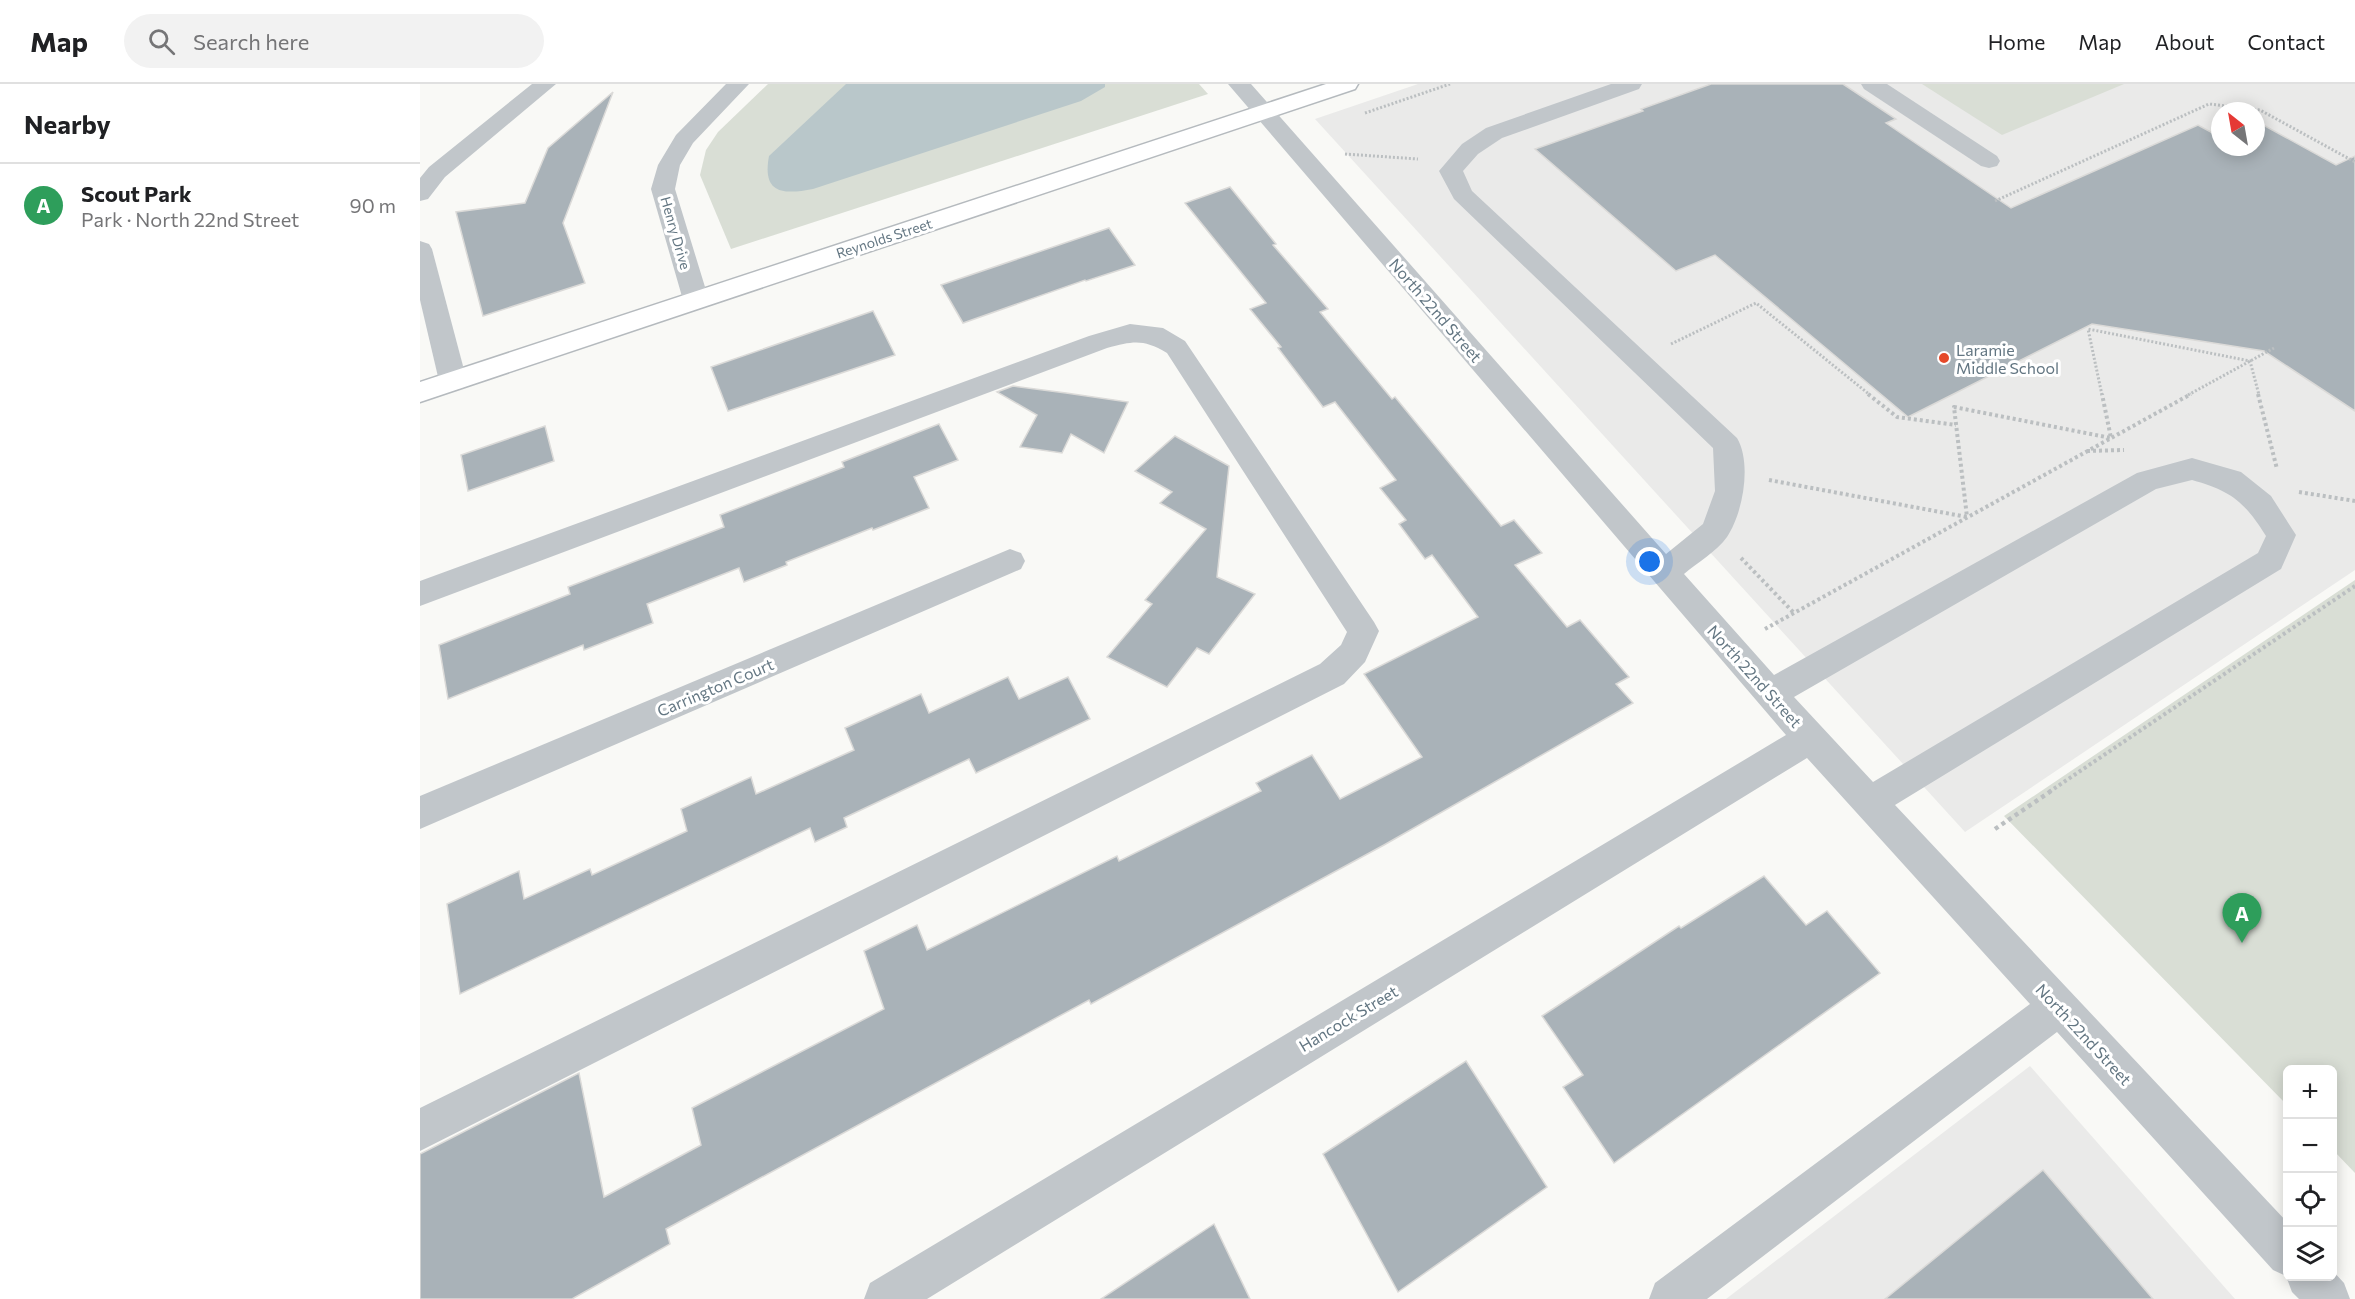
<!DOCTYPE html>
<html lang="en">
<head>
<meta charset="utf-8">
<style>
	body { margin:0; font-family:Commissioner,sans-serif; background:#f2f2f2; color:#202124 }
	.controls { position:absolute; right:18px; bottom:18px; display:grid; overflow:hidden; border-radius:9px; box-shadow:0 3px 15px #0003 }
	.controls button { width:54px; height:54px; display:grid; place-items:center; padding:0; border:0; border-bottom:2px solid #e0e0e0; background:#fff; color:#202124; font:30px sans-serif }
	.compass { position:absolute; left:1791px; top:18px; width:54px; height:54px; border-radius:50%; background:#fff; box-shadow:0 3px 15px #0003; rotate:329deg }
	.you { position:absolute; left:1230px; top:478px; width:21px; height:21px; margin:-15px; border:4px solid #fff; border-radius:50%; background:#1a73e8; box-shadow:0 0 0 9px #1a73e833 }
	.badge { display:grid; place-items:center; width:39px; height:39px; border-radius:50%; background:#e5492a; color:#fff; font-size:20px; font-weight:700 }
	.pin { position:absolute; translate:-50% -50px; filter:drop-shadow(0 2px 3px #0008) }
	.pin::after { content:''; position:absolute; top:32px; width:21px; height:18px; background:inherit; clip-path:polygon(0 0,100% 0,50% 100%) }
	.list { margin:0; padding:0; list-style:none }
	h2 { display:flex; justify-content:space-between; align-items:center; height:78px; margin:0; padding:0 24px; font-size:26px }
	h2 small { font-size:20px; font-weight:400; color:#757577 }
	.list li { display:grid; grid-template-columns:39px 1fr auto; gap:18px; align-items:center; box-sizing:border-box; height:84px; padding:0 24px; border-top:2px solid #e0e0e0 }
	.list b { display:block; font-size:22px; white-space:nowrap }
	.list p { margin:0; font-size:20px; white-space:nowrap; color:#757577 }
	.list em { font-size:20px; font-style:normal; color:#757577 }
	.icon { flex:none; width:33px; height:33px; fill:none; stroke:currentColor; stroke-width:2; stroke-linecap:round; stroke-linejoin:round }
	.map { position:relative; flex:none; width:1935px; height:1215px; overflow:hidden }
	header { display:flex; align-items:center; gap:36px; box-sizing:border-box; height:84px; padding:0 30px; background:#fff; border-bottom:2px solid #e0e0e0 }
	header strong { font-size:28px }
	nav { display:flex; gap:33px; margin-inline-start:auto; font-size:21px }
	.search { width:420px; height:54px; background:#f2f2f2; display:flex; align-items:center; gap:15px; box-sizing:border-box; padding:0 21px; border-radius:33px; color:#757577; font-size:22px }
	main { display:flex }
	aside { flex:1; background:#fff }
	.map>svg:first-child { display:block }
	.built { fill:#eaeae9; fill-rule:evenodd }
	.green { fill:#d9ded5 }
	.water { fill:#b9c7ca }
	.building { fill:#a9b2b8; stroke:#dbdad8; stroke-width:1.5 }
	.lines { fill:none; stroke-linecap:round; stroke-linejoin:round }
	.major-casing { stroke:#b5babe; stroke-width:3 }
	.path-far2 { stroke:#bbbfc1; stroke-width:3; stroke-dasharray:2 2; stroke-linecap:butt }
	.path-far1 { stroke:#bbbfc1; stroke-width:4; stroke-dasharray:3 3; stroke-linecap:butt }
	.path { stroke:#bbbfc1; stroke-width:4.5; stroke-dasharray:4 4; stroke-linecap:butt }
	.minor { fill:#c1c6ca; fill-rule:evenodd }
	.major { fill:#fff; fill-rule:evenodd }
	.poi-dot { fill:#e5492a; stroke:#fff; stroke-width:2 }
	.labels { text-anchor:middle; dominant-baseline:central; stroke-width:6; stroke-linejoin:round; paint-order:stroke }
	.far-street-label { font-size:14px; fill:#637682; stroke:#fff }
	.street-label { font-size:16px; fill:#637682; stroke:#fff }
	.poi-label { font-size:16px; fill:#637682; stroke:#fff; text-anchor:start }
</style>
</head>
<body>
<header>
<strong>Map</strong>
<div class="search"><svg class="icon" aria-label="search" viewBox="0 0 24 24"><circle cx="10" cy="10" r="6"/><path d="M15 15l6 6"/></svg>Search here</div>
<nav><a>Home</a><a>Map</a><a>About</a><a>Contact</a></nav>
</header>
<main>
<aside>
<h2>Nearby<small></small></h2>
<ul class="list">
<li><span class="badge" style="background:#2e9e5b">A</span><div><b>Scout Park</b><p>Park · North 22nd Street</p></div><em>90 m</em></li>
</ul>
</aside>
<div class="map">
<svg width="1935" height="1215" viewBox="0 0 1935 1215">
	<rect width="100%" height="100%" fill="#f9f9f6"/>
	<g class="built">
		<path d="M998,0H1935V486L1545,748L895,35ZM1800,27H1836V63H1800Z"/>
		<path d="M1610,982L1815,1215H1306Z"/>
	</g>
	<g class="green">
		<path d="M348,0H779L788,10L311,165L280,91L286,66L298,48Z"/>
		<path d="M1502,0H1704L1582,51Z"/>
		<path d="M1935,496V1089L1913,1066L1912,986H1868L1867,1021L1584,732Z"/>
	</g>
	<path class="water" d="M426,0H685V3L661,17L393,105C362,111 342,109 349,72Z"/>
	<g class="building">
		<path d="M1291,0H1423L1476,35L1466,39L1591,124L1778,41L1800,53V63H1836V37L1916,81L1935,72V327L1844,267L1672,240L1488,333L1295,171L1256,187L1115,65L1223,27L1221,25Z"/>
		<path d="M193,8L143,139L165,199L63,232L36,128L105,119L128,64Z"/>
		<path d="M810,103L856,160L853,161L908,225L900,228L972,315L975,313L1081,442L1094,436L1122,469L1095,481L1147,543L1160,536L1209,593L1196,600L1213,619L964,761L671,920L669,916L246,1145L250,1160L152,1215H0V1070L159,989L184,1113L281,1061L272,1024L464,925L444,867L497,841L507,866L697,772L699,777L841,707L836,699L892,671L920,715L1002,673L944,590L1058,533L1012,471L1005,475L979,440L986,436L960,404L976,396L915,318L903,323L858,264L861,263L830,225L846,219L765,119Z"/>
		<path d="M689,144L715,181L666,197L665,196L543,239L521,201Z"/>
		<path d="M453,227L475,271L308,327L291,283Z"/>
		<path d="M593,302L646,309L708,318L684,369L651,350L642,369L600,363L617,331L577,308Z"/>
		<path d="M519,340L538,376L494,393L509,424L453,446L452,444L366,478L367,481L324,498L319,484L227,520L233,539L164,566L163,561L28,615L19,561L150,510L148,503L304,443L300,431L424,383L422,378Z"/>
		<path d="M125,342L134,377L48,407L41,371Z"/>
		<path d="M755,352L809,382L797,493L835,510L789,570L777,564L747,603L687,573L732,520L725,516L786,445L740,419L752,408L715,387Z"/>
		<path d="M588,593L599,615L648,593L670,635L556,689L549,675L424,734L427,743L395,758L390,744L40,910L27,820L99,787L104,815L170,785L172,791L267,747L261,725L331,693L336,710L434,666L425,644L501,610L509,629Z"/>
		<path d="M1344,792L1386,841L1407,827L1460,889L1194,1079L1143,1003L1163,991L1122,932L1259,842L1261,844Z"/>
		<path d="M1046,977L1127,1103L978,1208L903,1070Z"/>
		<path d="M1623,1086L1733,1215H1465Z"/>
		<path d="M794,1140L830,1215H681Z"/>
	</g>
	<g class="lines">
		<g class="major-casing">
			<path id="major" d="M906,0H938L935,5L0,318V298Z"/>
		</g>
		<g class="path-far2">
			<path d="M945,29L1030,0"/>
			<path d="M925,70L998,75"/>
			<path d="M1575,117L1789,20L1840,26L1935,78"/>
			<path d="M1251,260L1336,219L1450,311"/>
			<path d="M1682,311L1668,245L1830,277L1839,311"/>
			<path d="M1768,311L1854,264"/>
		</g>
		<g class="path-far1">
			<path d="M1448,310L1477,333L1536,341"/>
			<path d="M1838,310L1857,385"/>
			<path d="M1667,367L1704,366"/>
			<path d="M1349,396L1547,433L1534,323L1691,354L1682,310"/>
			<path d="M1879,408L1935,417"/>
			<path d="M1321,474L1374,529"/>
			<path d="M1345,545L1771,310"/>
			<path d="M1629,708L1935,502"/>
		</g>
		<path class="path" d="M1575,745L1631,707"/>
		<g class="minor">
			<path d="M112,0H136L25,93L8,115L0,117V94L9,83Z"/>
			<path d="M306,0H329L273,59L260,81L255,105L289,216L285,222L276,224L267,222L263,216L231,105L238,81L256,51Z"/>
			<path d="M808,0H831L1246,470L1283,440L1295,407L1293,364L1034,115L1019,87L1042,60L1066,44L1191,0H1222L1219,5L1082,54L1058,70L1043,87L1052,107L1317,354C1332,379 1323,429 1307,453C1297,467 1277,479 1264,490L1354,591L1717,389L1772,374L1821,388L1851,412L1876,451L1861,485L1475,721L1868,1139V1192H1912V1186L1924,1199L1930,1215H1879L1872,1208L1866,1192L1853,1186L1637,948L1287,1215H1229L1235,1199L1610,920L1387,674L507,1215H444L450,1199L1366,651ZM1772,396C1811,407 1824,417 1846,452L1838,469L1453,698L1374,613L1736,405Z"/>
			<path d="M1441,0H1467L1577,72L1580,77L1577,82L1569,84L1561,82L1444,5Z"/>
			<path d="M0,157L9,160L12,165L47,297L43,304L33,306L23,304L19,297L0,216Z"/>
			<path d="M710,240L743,244L765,257L954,538L959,547L945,578L924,600L0,1067V1024L900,580L921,561L927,548L747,269C723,255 714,257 687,264L0,522V497L669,252Z"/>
			<path d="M590,465L601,469L605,477L601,485L0,745V712Z"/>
		</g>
		<use href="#major" class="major"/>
	</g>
	<circle class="poi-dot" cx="1524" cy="274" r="6"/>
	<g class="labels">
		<g class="far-street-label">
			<text transform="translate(256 149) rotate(74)">Henry Drive</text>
			<text transform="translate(464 154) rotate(-18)">Reynolds Street</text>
		</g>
		<g class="street-label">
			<text transform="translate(1016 226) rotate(49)">North 22nd Street</text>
			<text transform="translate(1335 592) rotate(48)">North 22nd Street</text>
			<text transform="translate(295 603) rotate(-23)">Carrington Court</text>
			<text transform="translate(928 934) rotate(-31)">Hancock Street</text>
			<text transform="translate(1664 950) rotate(47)">North 22nd Street</text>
		</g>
		<g class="poi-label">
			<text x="1536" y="265">Laramie<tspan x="1536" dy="18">Middle School</tspan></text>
		</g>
	</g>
</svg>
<div class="controls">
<button>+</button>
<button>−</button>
<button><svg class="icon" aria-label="locate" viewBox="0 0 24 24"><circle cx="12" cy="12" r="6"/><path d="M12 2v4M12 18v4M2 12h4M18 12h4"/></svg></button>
<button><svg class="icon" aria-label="layers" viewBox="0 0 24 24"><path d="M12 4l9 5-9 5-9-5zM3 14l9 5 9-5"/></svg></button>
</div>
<svg class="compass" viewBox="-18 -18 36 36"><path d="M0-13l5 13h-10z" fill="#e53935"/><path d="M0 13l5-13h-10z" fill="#757577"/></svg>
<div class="you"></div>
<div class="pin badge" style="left:1822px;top:859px;background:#2e9e5b">A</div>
</div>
</main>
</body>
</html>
